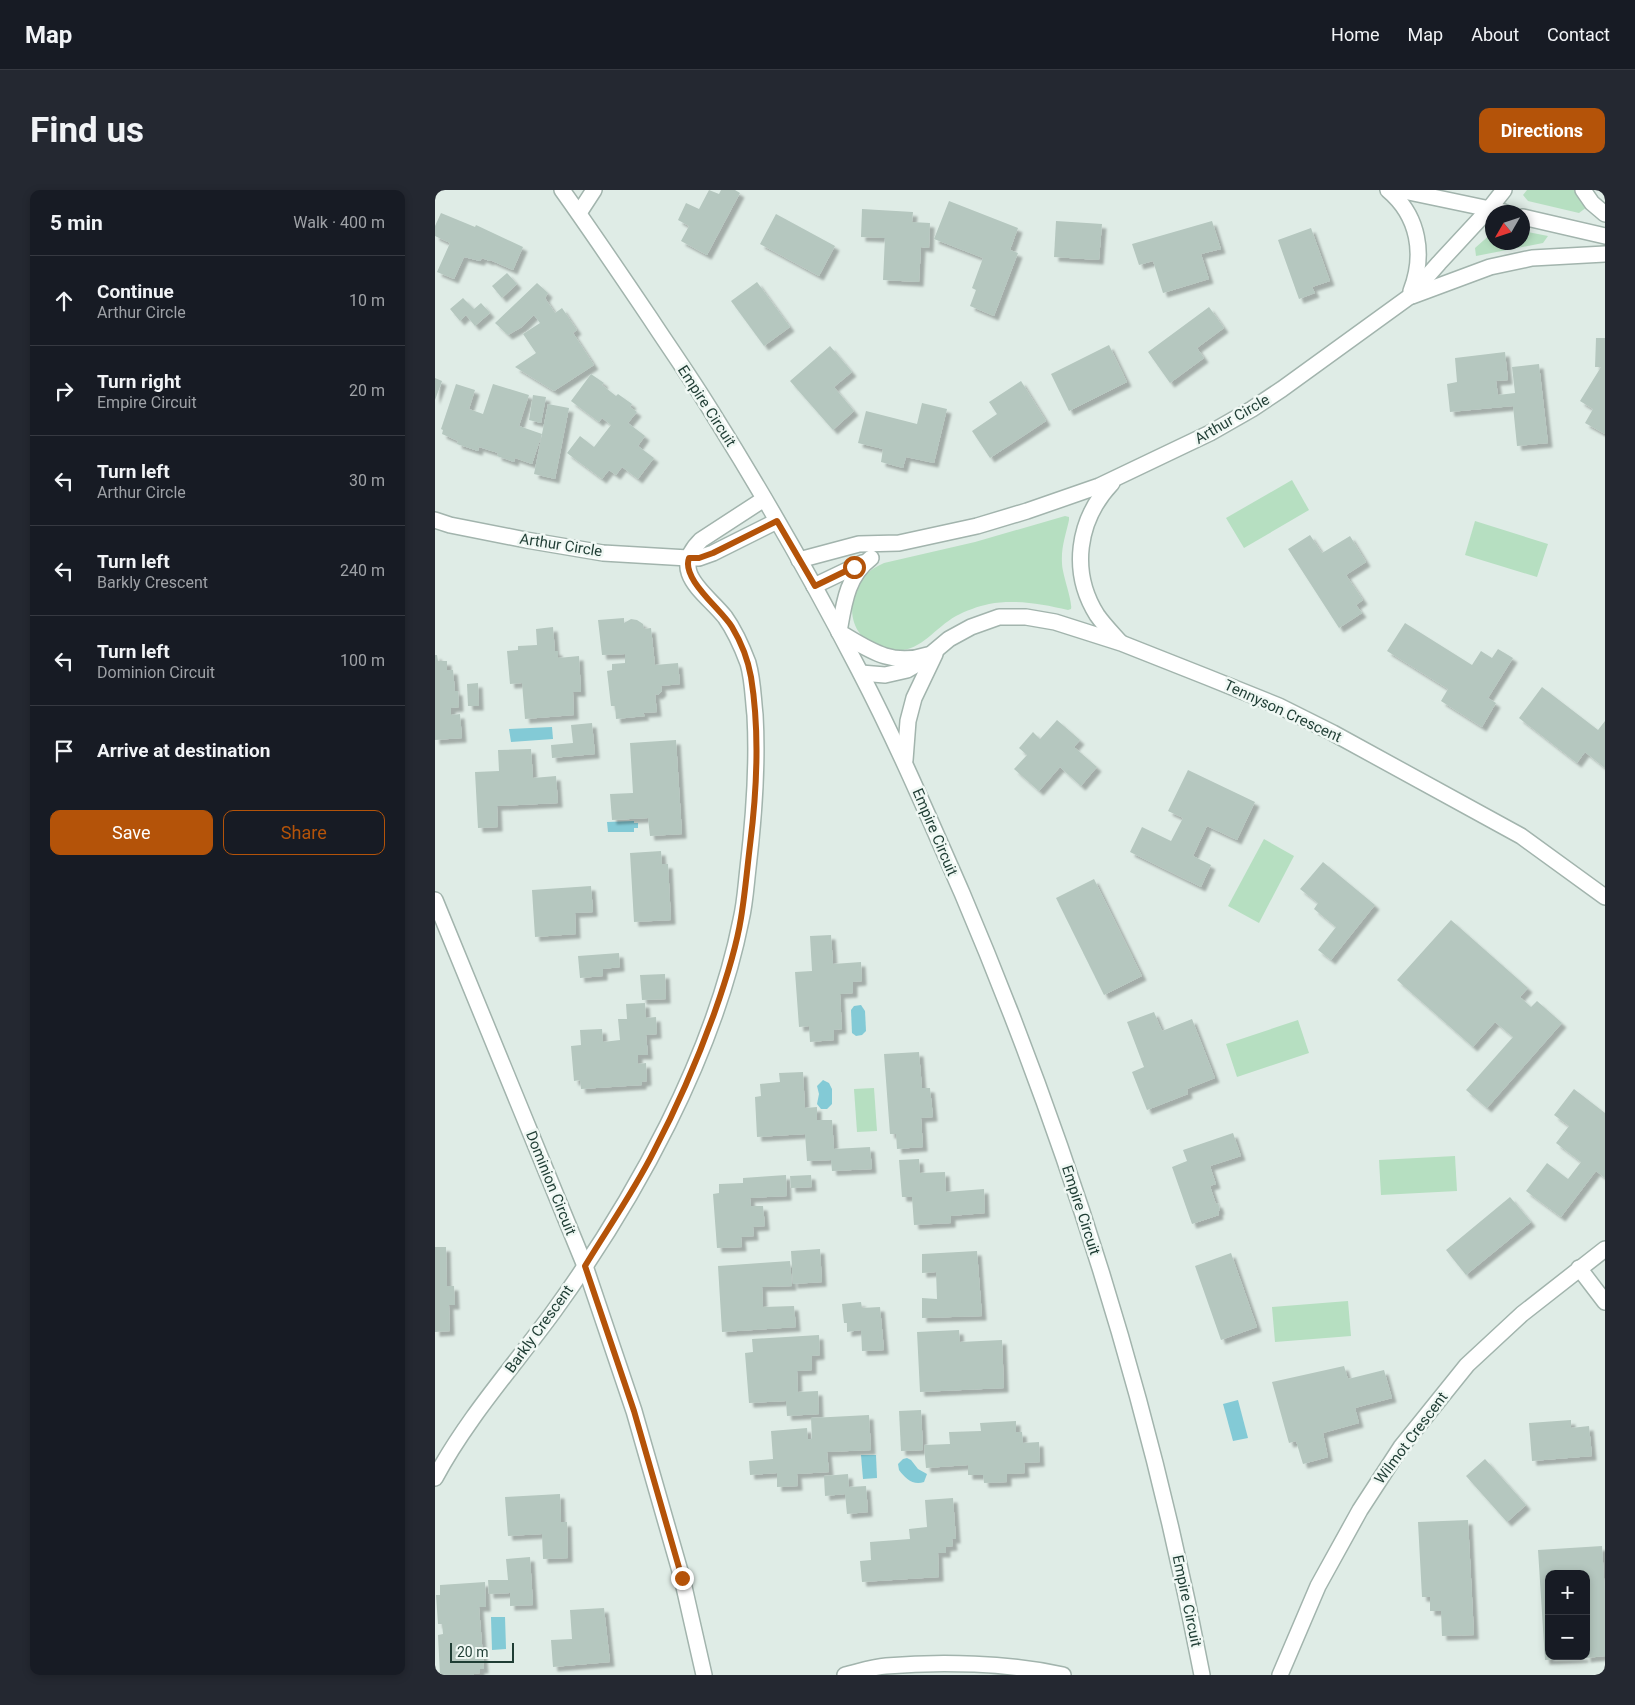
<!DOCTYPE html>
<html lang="en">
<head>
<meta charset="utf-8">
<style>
	body { margin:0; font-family:Roboto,sans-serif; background:#242831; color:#f1f3f6 }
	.controls { position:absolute; right:15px; bottom:15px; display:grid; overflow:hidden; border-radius:10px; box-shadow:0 2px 8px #0003 }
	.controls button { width:45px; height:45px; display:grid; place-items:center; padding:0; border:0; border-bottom:1px solid #363941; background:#171b24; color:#f1f3f6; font:25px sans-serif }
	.compass { position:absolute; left:1050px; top:15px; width:45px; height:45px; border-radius:50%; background:#171b24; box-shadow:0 2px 8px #0003; rotate:231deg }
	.scale { position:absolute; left:15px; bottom:12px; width:64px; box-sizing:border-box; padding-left:5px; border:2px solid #1f3d34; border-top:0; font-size:14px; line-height:18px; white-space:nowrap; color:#1f3d34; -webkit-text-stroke:4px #f0f8f4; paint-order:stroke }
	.stop { position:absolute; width:15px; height:15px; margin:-11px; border:4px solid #b45309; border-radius:50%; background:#fff }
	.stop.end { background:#b45309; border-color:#fff; box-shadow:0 1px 5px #0008 }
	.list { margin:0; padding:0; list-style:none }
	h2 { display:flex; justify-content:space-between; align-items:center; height:65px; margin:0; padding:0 20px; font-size:21px }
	h2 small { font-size:16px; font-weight:400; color:#9ea1a6 }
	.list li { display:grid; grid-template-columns:32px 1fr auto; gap:15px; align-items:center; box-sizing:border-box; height:90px; padding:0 20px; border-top:1px solid #363941 }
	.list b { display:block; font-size:19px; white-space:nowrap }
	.list p { margin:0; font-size:16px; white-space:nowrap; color:#9ea1a6 }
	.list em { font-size:16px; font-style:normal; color:#9ea1a6 }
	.actions { display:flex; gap:10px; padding:15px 20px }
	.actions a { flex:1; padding:11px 0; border:1px solid #b45309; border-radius:10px; text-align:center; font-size:18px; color:#b45309 }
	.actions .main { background:#b45309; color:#fff }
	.icon { flex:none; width:28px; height:28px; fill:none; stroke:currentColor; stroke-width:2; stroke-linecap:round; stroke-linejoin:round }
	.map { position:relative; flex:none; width:1170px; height:1485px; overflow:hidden; border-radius:10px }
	header { display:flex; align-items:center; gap:30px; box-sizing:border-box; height:70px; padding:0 25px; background:#171b24; border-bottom:1px solid #363941 }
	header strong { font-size:24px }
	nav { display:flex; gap:28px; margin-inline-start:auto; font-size:18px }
	.intro { display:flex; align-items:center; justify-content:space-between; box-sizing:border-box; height:120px; padding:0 30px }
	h1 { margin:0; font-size:35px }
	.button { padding:12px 22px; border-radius:10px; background:#b45309; color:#fff; font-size:18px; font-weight:700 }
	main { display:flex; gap:30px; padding:0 30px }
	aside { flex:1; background:#171b24; border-radius:10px; box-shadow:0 2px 8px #0003 }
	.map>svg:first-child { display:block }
	.green { fill:#b6dfc1 }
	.water { fill:#83cad6 }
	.building { fill:#b5c7bf; filter:url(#shadow) }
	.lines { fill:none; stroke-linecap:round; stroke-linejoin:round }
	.minor-casing { stroke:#a2b4ad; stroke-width:18 }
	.minor { stroke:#fff; stroke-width:15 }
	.route { stroke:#b45309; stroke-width:6 }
	.labels { text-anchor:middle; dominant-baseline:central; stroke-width:5; stroke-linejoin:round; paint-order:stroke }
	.street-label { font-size:15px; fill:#1f3d34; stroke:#f0f8f4 }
</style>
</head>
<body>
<header>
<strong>Map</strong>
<nav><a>Home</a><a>Map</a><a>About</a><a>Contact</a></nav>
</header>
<div class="intro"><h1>Find us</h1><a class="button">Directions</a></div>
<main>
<aside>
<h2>5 min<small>Walk · 400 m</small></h2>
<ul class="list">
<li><svg class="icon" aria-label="ahead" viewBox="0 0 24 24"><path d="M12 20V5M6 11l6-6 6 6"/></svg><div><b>Continue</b><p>Arthur Circle</p></div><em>10 m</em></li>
<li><svg class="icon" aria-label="right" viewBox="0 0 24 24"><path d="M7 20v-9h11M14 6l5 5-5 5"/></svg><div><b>Turn right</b><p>Empire Circuit</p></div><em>20 m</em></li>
<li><svg class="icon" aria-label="left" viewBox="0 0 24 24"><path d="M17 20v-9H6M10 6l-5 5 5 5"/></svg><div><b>Turn left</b><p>Arthur Circle</p></div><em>30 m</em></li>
<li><svg class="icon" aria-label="left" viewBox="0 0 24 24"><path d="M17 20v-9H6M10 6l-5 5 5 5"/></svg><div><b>Turn left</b><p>Barkly Crescent</p></div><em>240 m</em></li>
<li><svg class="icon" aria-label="left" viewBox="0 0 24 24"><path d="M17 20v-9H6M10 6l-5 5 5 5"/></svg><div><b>Turn left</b><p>Dominion Circuit</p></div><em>100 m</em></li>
<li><svg class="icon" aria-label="arrive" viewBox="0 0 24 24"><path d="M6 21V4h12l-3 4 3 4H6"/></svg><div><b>Arrive at destination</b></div></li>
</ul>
<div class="actions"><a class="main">Save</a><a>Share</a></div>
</aside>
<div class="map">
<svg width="1170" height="1485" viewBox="0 0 1170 1485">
	<defs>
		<filter id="shadow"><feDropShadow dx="4.5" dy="4.5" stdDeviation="1" flood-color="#0004"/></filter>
	</defs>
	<rect width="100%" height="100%" fill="#dfece6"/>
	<g class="green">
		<path d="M1092,0H1139L1152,17L1144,23L1093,11L1088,5Z"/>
		<path d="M1088,41L1113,46L1108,53L1041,66L1040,58L1057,43L1058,52H1088Z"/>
		<path d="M857,290L874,320L809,358L791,328Z"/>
		<path d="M630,326L634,327V330C631,344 626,357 627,373C627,384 638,412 636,419L633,420C607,414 580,409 554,414C544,416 530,421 521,426C496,440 482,469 449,458C439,454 432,452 426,445C416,433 415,417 420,402C425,388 435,379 449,373L540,352Z"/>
		<path d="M1040,331L1113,354L1102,387L1030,365Z"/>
		<path d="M829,649L859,666L824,733L793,716Z"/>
		<path d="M863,830L874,863L802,887L791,854Z"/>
		<path d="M439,898L442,941L422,942L419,899Z"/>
		<path d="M1020,966L1022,1001L946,1005L944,970Z"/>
		<path d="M913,1111L916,1146L840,1152L837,1117Z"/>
	</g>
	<g class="water">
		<path d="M117,537L118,549L76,552L74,539Z"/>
		<path d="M199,631V633H203V638H199V642H173L172,632Z"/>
		<path d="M426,815L430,821L431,841L427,845L421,846L417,843L416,820L419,816Z"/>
		<path d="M388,890L394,893L397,899V914L392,919H386L382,914L384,904L382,896Z"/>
		<path d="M803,1210L813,1248L798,1251L788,1214Z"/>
		<path d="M426,1265H441L442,1288L428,1289Z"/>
		<path d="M472,1268L476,1270L483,1279L492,1284L489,1292C478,1296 470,1288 464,1280L463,1274L468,1269Z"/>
		<path d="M56,1427H70L71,1459L57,1460Z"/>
	</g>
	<g class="building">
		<path d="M274,0L284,4L286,0H300L305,3L272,65L246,51L254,36L243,30L251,13L264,19Z"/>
		<path d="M514,11L583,38L575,60L583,63L559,126L535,116L541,100L537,98L548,68L499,49Z"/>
		<path d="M427,19L478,22L477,32L495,33L494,58L486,57L484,92L448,90L450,48L426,47Z"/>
		<path d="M6,23L40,37L41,35L88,57L78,80L55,70L54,71L47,68L45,71L29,67L19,89L2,82L15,53L0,46V36Z"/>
		<path d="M341,24L400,56L384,86L325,54Z"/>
		<path d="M621,31L667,34L664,70L619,67Z"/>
		<path d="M777,31L786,59L766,64L774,89L728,103L718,71L704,75L697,54Z"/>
		<path d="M876,38L895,91L877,97L880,103L864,109L843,50Z"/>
		<path d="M72,83L82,94L67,108L57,96Z"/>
		<path d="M322,92L355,137L329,156L296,111Z"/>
		<path d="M102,93L113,103L110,108L120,123L127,118L142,140L138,143L159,175L119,201L80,177L101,163L88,144L105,133L99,125L87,137L73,145L60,133Z"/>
		<path d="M28,108L39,119L46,113L55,123L40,136L31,125L25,131L15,119Z"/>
		<path d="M774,117L789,138L762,158L769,168L735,193L713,162Z"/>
		<path d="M1161,148H1170V244L1150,233L1158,219L1145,211L1166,177H1160Z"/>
		<path d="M674,155L692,192L634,221L616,184Z"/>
		<path d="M395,156L417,182L399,197L419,221L398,240L355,191Z"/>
		<path d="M1070,162L1073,190L1061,191L1063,205L1080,203L1077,177L1104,174L1113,253L1082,256L1078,216L1015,222L1012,194L1022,192L1020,168Z"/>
		<path d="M156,184L169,193L167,195L181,206L183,204L197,214L195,217L202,222L193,233L210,246L203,256L219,268L203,289L187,277L181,285L174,280L167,289L132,263L145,246L159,257L176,235L167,228L164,232L136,211Z"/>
		<path d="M0,188L7,191L0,210Z"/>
		<path d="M586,191L611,231L555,268L537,241L562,224L554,212Z"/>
		<path d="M21,194L40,200L34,219L48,224L58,194L94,205L84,236L107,244L97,274L80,268L79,272L62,266L63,263L44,257L43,261L22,254L23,251L7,244L8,240L6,239Z"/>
		<path d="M98,205L111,207L106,233L94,230Z"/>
		<path d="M487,213L512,219L499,273L471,267L468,278L446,272L448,259L423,253L431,221L482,234Z"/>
		<path d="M113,214L134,218L120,289L99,284Z"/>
		<path d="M875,345L887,363L915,346L931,372L911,385L928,410L921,415L927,423L904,438L853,359Z"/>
		<path d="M189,428V433L196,429L202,430L208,434L209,439L216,438L220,475L243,473L245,494L226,496L227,501L223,505L220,504L222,522L208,523L210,526L181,529L180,516H176L172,481L177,480V474L190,473V464L167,465L163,430Z"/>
		<path d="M970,433L1037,475L1046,461L1057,468L1063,459L1078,468L1053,508L1061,513L1047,537L1006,511L1013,499L952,461Z"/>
		<path d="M118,437L120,461H123V468L144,466L146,502H138L139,525L90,529L87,493L75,494L72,461L83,460V456L102,455L101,439Z"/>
		<path d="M0,465H2L3,471H12V480H18L20,501H23L24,517L16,518V525L25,524L27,548L0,550Z"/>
		<path d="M43,493L44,516H33L32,494Z"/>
		<path d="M1107,497L1163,540L1170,531V578L1150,562L1142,573L1084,528Z"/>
		<path d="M622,530L645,550L639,557L662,577L646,596L625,577L604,601L579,579L592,565L584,558L598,542L605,549Z"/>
		<path d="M157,533L160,564L117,568L116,555L138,553L136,535Z"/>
		<path d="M241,550L247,644L215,646L213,628L177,630L175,604L198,603L195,553Z"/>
		<path d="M96,559L98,588L121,586L123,613L62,616L63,637L43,638L40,582L64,581L63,560Z"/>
		<path d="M753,580L820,612L802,650L772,636L758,666L776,675L766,697L695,662L707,637L736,651L748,628L733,621Z"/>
		<path d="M226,661L227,674H233L236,730L199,732L195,663Z"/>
		<path d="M888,672L940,715L896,770L883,760L901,737L879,719L883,713L865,699Z"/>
		<path d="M659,689L707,786L669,805L621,708Z"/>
		<path d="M156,696L158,722L140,723L141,744L100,747L97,700Z"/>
		<path d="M1016,730L1093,798L1085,807L1096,817L1102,811L1127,833L1052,918L1031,900L1078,847L1060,832L1038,857L962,790Z"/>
		<path d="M396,745L398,774L426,772L427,791L418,792V803L405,804L407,839L399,840V850L375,852L374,836L364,837L360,782L377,781L375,746Z"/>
		<path d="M184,763L185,777L168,779V786L145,788L143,766Z"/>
		<path d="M230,784L231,809L207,810L205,785Z"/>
		<path d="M210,813L211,828L221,827L222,844L211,845L213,865H203V874L211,873L212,891L207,892V895L146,899L145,890L139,891L136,856L146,855L145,840L167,839L168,852L185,850L183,829H192L191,814Z"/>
		<path d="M719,822L727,841L757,829L780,888L752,899L753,904L712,920L697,882L709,877L692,832Z"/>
		<path d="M484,862L487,898H495L498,927L486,928L488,957L462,959L461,944H455L449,864Z"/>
		<path d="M368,882L370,918L382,917V930H397L399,959L435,957L437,979L397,981L396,970L372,971L370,944L322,947L320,907L326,906L325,894L345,892L344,883Z"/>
		<path d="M1139,899L1170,923V988L1161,981L1126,1027L1091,1001L1112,973L1133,989L1146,972L1121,953L1134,936L1119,925Z"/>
		<path d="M798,943L806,966L775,976L781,994L775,996L781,1014L783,1013L785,1020L783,1021L784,1025L757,1034L737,977L752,971L748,960Z"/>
		<path d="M484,969L485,983L510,982L511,1002L549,999L550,1023L516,1026V1033L479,1035L477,1007H467L464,970Z"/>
		<path d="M351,985L352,1006L315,1008L316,1016H328L330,1036L318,1037L319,1046L306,1047L307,1057L282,1058L278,1004L284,1003V994L308,993V988Z"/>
		<path d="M376,985L377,997L356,998L355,986Z"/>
		<path d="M1075,1007L1096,1032L1031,1085L1011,1060Z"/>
		<path d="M0,1057H11L12,1096H19L20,1115H14L15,1141L0,1142Z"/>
		<path d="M385,1059L387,1092L358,1094L356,1061Z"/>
		<path d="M542,1061L547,1126L487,1128V1108L502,1109L501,1082L487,1083V1064Z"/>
		<path d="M796,1063L822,1137L786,1150L760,1076Z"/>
		<path d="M355,1071L357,1096L327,1097L328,1117L359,1116L361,1137L287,1142L283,1076Z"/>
		<path d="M426,1112L427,1118L445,1117L449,1160L427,1161L426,1140L412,1142V1133H409L407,1114Z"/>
		<path d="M524,1140L525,1152L567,1150L569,1198L485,1202L482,1142Z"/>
		<path d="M384,1145L385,1165L377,1166V1180L362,1181L363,1202L383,1201L384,1224L352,1226L351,1211L314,1213L310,1163L318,1162L317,1149Z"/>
		<path d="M909,1176L913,1189L949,1180L957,1208L920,1218L924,1233L888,1243L893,1267L868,1274L861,1251L854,1253L837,1192Z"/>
		<path d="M486,1220L488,1260L466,1261L464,1221Z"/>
		<path d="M434,1225L436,1260L392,1262L394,1282L362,1284L363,1296L342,1297V1283L315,1285L314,1271L338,1269L336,1241L372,1238L373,1249H377L376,1228Z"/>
		<path d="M1136,1230V1238L1154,1236L1157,1266L1097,1271L1094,1233Z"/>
		<path d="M581,1231V1242H587L588,1253L604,1252L605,1272L589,1273L590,1283L572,1284V1292L549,1293L548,1285H533V1275L491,1278L489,1255L515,1254L514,1242L546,1241L545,1233Z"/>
		<path d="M1050,1269L1091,1315L1072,1332L1031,1286Z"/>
		<path d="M413,1284L414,1297L431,1296L433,1322L412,1324L410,1304L390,1306L389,1286Z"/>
		<path d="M125,1304L126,1332H132L133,1368L108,1369L107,1344L73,1346L70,1307Z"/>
		<path d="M518,1308L521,1349H517L518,1356L511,1357V1363H503L504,1387L427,1392L425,1371L436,1370L435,1352L475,1349L474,1339L492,1337L490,1310Z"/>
		<path d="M1033,1330L1039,1445L1007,1446L1006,1421H995V1407H987L983,1332Z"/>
		<path d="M1167,1356L1170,1404V1466L1151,1468V1384H1114V1466H1149V1468L1110,1470L1103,1360Z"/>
		<path d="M95,1367L98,1415L75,1416V1403L54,1404L53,1390H73L71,1369Z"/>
		<path d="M50,1392L51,1417H44L49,1479H45V1483L39,1484V1485H5L3,1445L8,1444L7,1434H3L1,1405H5V1395Z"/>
		<path d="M169,1418L175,1472L118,1477L116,1450L137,1449L135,1420Z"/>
	</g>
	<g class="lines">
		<g class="minor-casing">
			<g id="minor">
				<path d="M127,0C157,42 186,85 215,128C236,160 258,191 278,224C330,307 379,393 424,480C462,553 494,628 527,703C634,955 716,1216 767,1485"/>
				<path d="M953,0C984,26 990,65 976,101"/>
				<path d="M964,0L1069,22"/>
				<path d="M1148,0L1157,13L1170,24"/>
				<path d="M144,23L159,0"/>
				<path d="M1088,27L1170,46"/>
				<path d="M977,106L1055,77L1097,68L1170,64"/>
				<path d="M677,293C642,330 635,382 662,425C669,435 677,443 685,452"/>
				<path d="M0,330L15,335L91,350L168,363L253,368H264L278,363L342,331"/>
				<path d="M436,368C412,386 409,413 404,442C433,459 456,477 492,465"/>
				<path d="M364,370L424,354L464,353L542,336L592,321L664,296L775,243L817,219L847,199L974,107L1004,73L1054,19L1069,0"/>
				<path d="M379,396L427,373"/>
				<path d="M426,483L450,485L472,480L489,470L514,449L536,437L564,427H591L620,432L686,453L772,487L844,516L898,543L1086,646L1170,707"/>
				<path d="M470,570L473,531L479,508L500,464"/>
				<path d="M0,710L150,1076L199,1221L247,1388L269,1485"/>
				<path d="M1144,1078L1170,1112"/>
				<path d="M0,1288C32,1228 79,1176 119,1121C200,1009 279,866 306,730C310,713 311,695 313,678C319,627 323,577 320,525C318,508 318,490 313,473C307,457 300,441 290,427C270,402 233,382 266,350L329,309"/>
				<path d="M410,1485C423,1482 437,1477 451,1476C507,1471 572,1473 628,1485"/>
				<path d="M845,1485L883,1396L925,1320L966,1257L1032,1175L1087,1124L1170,1059"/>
			</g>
		</g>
		<use href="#minor" class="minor"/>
	</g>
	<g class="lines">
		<path class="route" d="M247,1388L199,1221L150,1076C173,1038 199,1001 219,961C242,917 262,871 279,824C290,793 301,760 306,728C310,704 312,680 315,655C322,600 325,542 316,487C313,470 306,452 297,437C286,419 246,389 254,368H264L278,363L342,331L380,396L419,377"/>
	</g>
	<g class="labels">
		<g class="street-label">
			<text transform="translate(272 216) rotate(57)">Empire Circuit</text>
			<text transform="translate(797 229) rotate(-30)">Arthur Circle</text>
			<text transform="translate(126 355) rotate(9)">Arthur Circle</text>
			<text transform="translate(848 521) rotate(25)">Tennyson Crescent</text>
			<text transform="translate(500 642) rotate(67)">Empire Circuit</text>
			<text transform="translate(116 993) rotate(68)">Dominion Circuit</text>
			<text transform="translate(646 1020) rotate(72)">Empire Circuit</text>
			<text transform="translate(104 1139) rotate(-54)">Barkly Crescent</text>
			<text transform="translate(976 1248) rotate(-53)">Wilmot Crescent</text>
			<text transform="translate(752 1411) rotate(78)">Empire Circuit</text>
		</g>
	</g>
</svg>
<div class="controls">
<button>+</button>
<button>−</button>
</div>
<svg class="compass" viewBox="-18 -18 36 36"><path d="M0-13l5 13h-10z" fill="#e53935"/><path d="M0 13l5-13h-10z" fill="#9ea1a6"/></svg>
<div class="scale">20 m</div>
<div class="stop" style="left:419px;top:377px"></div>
<div class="stop end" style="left:247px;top:1388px"></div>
</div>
</main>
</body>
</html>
